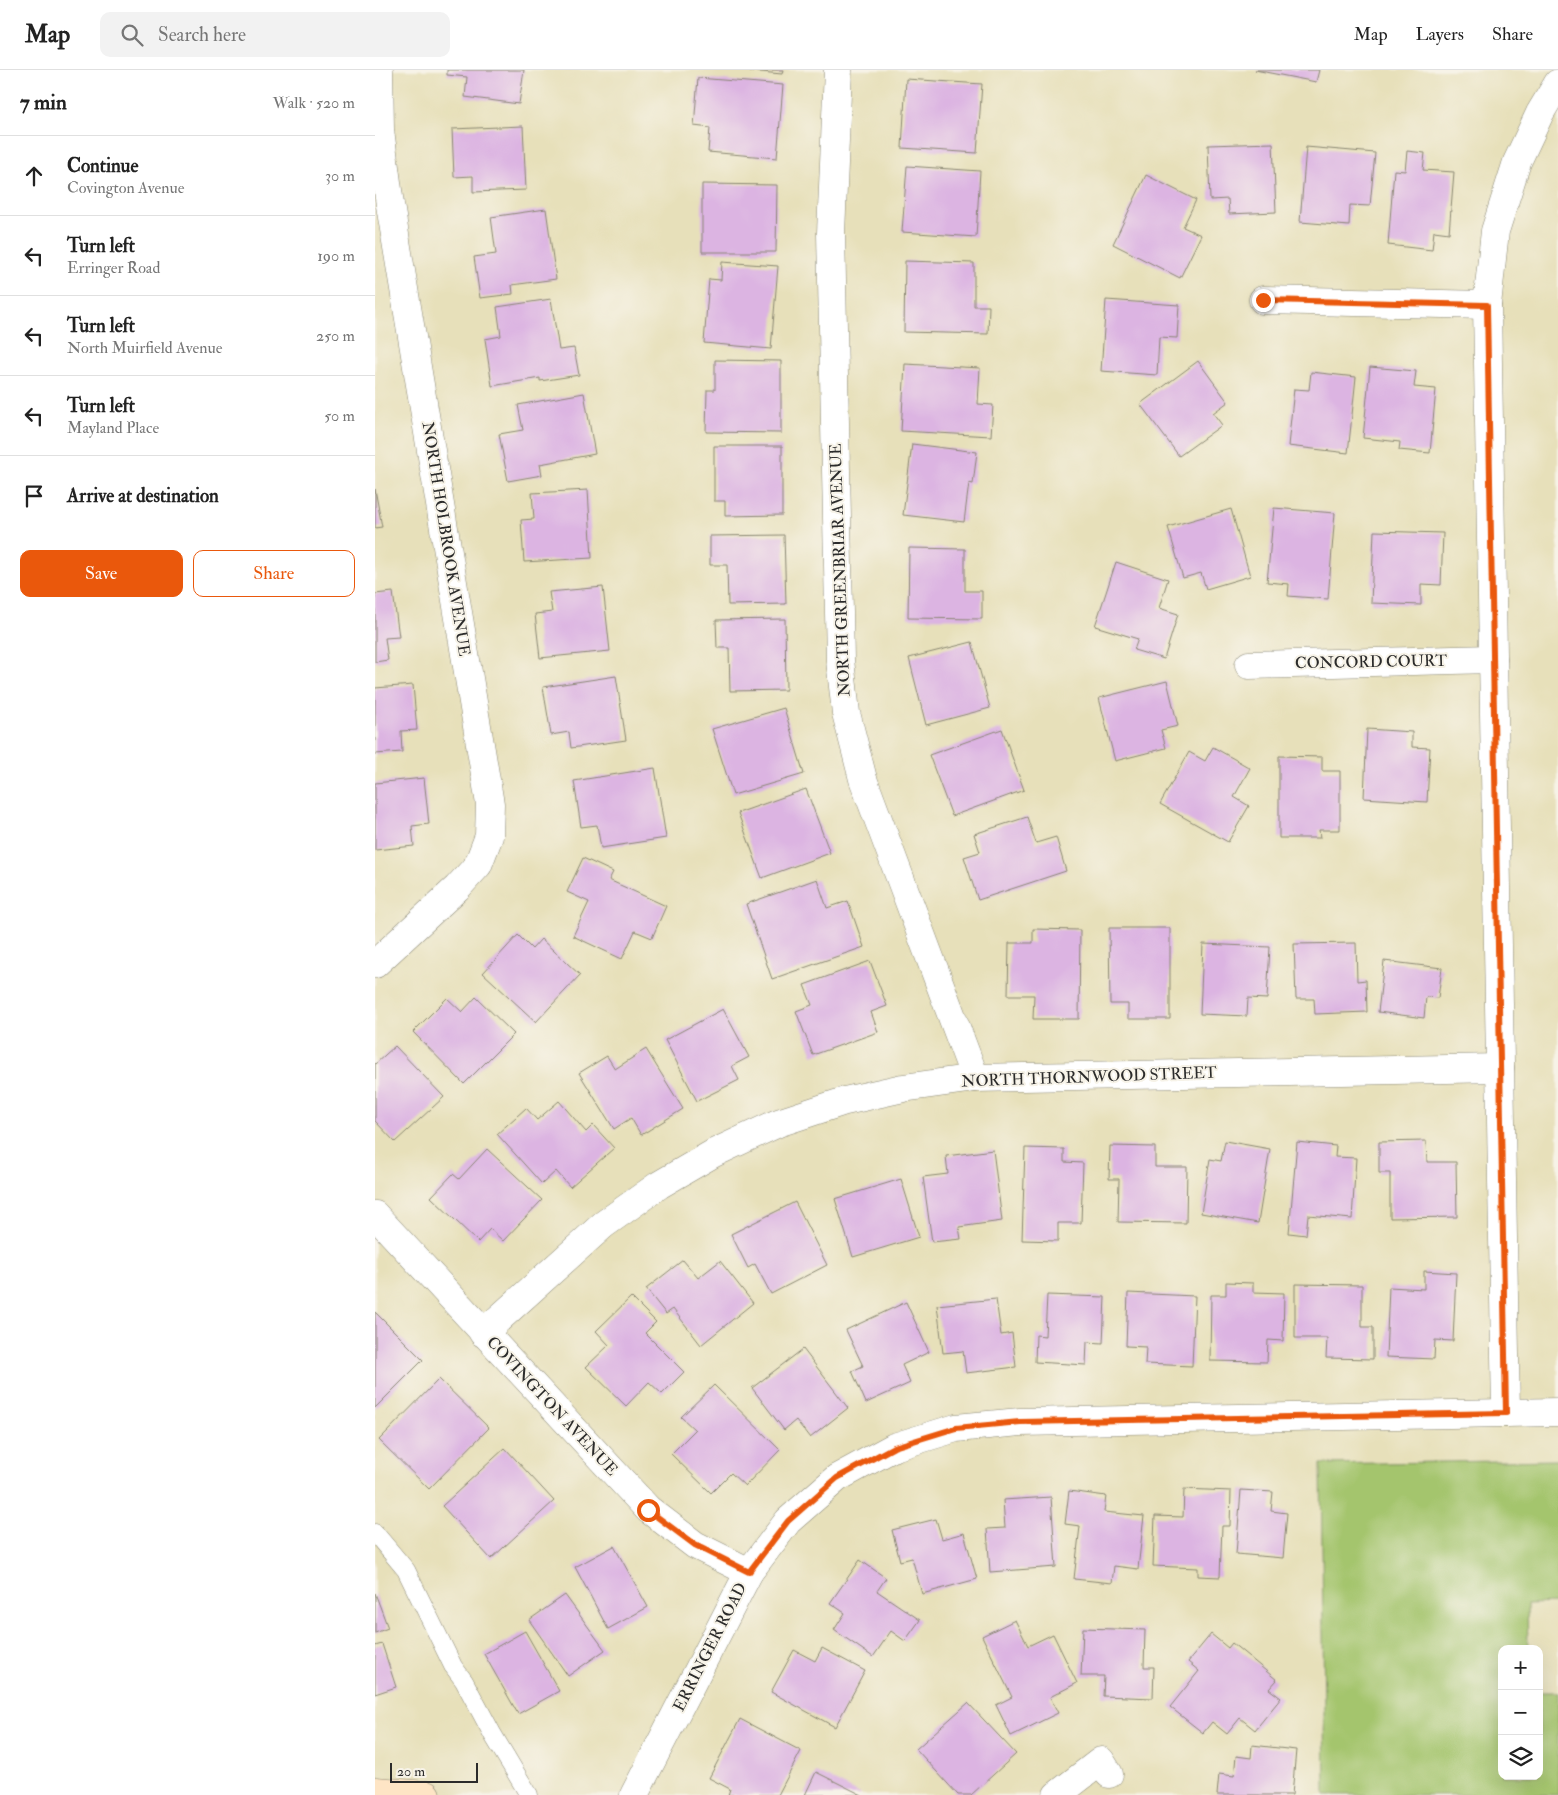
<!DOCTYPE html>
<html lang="en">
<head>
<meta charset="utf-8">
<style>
	body { margin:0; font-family:"IM FELL Double Pica",serif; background:#f2f2f2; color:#222 }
	.controls { position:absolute; right:15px; bottom:15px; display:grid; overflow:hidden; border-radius:10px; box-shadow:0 5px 20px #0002 }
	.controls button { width:45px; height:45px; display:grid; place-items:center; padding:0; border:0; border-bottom:1px solid #e0e0e0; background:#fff; color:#222; font:25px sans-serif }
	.scale { position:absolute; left:15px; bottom:12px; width:88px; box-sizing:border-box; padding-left:5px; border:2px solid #2b2b2b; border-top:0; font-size:14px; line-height:18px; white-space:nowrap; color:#2b2b2b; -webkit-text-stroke:4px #f7f3e8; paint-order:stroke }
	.stop { position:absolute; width:15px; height:15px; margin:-11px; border:4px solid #ea580c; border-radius:50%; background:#fff }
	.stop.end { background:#ea580c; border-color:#fff; box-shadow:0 1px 5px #0008 }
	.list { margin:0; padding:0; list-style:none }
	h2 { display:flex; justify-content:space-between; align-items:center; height:65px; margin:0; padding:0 20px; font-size:21px }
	h2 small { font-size:16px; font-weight:400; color:#767676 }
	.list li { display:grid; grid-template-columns:32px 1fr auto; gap:15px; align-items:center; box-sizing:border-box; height:80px; padding:0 20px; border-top:1px solid #e0e0e0 }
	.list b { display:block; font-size:19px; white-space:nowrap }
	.list p { margin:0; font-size:16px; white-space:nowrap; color:#767676 }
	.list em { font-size:16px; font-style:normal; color:#767676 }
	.actions { display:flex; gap:10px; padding:15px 20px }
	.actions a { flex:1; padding:11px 0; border:1px solid #ea580c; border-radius:10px; text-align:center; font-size:18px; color:#ea580c }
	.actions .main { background:#ea580c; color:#fff }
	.icon { flex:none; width:28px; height:28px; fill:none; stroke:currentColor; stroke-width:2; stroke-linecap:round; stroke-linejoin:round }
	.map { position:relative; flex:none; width:1183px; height:1725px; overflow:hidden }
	header { display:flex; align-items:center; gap:30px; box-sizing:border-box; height:70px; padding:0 25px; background:#fff; border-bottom:1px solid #e0e0e0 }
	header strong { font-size:24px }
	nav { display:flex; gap:28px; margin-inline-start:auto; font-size:18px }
	.search { width:350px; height:45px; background:#f2f2f2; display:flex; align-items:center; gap:12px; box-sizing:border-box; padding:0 18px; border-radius:10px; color:#767676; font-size:19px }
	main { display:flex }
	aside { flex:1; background:#fff }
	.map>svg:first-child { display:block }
	.green { fill:#a4c56d; stroke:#68784c }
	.building { fill:#dcb4e2 }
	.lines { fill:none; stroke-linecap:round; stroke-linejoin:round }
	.service-casing { stroke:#898672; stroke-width:19 }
	.minor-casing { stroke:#898672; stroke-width:29 }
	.tertiary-casing { stroke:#898672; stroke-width:29 }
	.secondary-casing { stroke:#898672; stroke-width:29 }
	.service { stroke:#fff; stroke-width:18 }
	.minor { stroke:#fff; stroke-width:28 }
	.tertiary { stroke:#fff; stroke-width:28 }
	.secondary { stroke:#fee5c5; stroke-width:28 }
	.route { stroke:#ea580c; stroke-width:6 }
	.labels { text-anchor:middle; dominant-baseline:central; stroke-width:4; stroke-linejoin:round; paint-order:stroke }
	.street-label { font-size:16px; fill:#2b2b2b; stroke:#f7f3e8 }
</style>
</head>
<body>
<header>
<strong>Map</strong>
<div class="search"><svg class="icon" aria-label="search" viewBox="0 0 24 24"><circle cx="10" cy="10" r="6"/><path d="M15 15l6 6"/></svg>Search here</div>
<nav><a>Map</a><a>Layers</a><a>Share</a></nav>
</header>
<main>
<aside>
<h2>7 min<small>Walk · 520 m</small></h2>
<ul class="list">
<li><svg class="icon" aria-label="ahead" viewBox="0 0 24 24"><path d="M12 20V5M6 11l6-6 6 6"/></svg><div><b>Continue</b><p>Covington Avenue</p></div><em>30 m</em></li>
<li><svg class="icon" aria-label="left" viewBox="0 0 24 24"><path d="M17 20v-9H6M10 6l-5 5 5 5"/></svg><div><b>Turn left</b><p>Erringer Road</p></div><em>190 m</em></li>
<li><svg class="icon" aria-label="left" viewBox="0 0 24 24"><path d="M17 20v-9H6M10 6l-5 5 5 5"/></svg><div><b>Turn left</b><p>North Muirfield Avenue</p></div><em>250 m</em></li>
<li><svg class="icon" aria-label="left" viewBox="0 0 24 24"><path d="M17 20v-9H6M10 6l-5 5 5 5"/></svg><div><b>Turn left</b><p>Mayland Place</p></div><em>50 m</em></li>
<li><svg class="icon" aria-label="arrive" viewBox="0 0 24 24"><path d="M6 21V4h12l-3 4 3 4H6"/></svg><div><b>Arrive at destination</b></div></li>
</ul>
<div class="actions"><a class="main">Save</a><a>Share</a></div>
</aside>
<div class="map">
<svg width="1183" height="1725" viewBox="0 0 1183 1725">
	<rect width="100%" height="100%" fill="#f7f3e8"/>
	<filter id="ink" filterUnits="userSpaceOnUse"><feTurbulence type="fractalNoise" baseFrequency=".02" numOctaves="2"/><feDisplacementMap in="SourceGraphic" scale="10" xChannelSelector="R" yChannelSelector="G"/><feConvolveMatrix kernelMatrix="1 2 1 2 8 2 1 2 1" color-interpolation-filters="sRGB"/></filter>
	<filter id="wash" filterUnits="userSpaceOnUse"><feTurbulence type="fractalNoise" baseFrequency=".0096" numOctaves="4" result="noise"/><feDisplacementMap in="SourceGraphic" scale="20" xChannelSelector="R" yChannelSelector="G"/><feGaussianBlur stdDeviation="1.12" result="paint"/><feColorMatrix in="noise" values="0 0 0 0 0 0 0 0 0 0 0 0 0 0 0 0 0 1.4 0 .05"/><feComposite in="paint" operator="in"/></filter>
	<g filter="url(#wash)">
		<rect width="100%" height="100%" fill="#e7e0ba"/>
		<path class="green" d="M1183,1390V1533L1152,1534L1153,1579H1127V1706H1164V1622H1183V1725H950L946,1394Z"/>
		<g id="blocks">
			<g class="building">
				<path d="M72,0H149L144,34L90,27L92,7L72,5Z"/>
				<path d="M375,0H408L407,4L375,1Z"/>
				<path d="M880,0H944L941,12Z"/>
				<path d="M323,8L408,15L402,88L333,82L335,58L319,56Z"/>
				<path d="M531,9L607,14L602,83L527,78Z"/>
				<path d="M148,56L151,120L98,122V106L79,107L77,59Z"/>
				<path d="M898,73L901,142L854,144L853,129L835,130L833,75Z"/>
				<path d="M931,77L1000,83L995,136L975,135L974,156L925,152Z"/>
				<path d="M1032,81L1050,83L1048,100L1079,102L1074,163L1059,161L1057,180L1013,175L1019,100L1030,101Z"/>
				<path d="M532,96L605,101L601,167L527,162Z"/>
				<path d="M771,105L821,130L808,157L826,165L805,208L738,174Z"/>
				<path d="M327,114L402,115L401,182H327Z"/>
				<path d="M171,139L181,209L137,215L138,224L105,228L99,187L121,184L116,147Z"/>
				<path d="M530,191L599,193V236H614L613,264L529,262Z"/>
				<path d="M347,192L403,196L396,279L329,273L334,209L346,210Z"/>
				<path d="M176,229L184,280L199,278L204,305L165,311V308L117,316L110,269L126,266L122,237Z"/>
				<path d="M731,230L804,235L802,268L784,267L782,305L726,301Z"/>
				<path d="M340,290L406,291V363L331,362L332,320H340Z"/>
				<path d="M823,291L853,332L838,343L847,355L804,386L765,334Z"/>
				<path d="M530,294L605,298L603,334L618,335L616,366L526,361Z"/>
				<path d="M995,297L1041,301L1039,317L1061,319L1055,383L1024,380L1025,372L988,368Z"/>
				<path d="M936,302L981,307L973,383L913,376L919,319L934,320Z"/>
				<path d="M209,323L220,384L165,394L167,405L133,411L124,364L148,360L143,335Z"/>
				<path d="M537,374L602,382L598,414L594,413L589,452L528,445Z"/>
				<path d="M339,376H407V445L350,446V431H339Z"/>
				<path d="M0,419L7,457L0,458Z"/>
				<path d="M213,420L217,488L149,492L146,450L159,449L157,423Z"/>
				<path d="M899,438L960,443L953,529L913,526L914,514L892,512Z"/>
				<path d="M856,439L875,506L831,519L826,503L808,508L793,457Z"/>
				<path d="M999,461L1068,463L1066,515L1046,514V535L996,533Z"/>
				<path d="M409,465L411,534L353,535L352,495H335V466Z"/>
				<path d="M534,478L590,479V521H607V549L533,548Z"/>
				<path d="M741,492L793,509L784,538L803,544L789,589L759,580L763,569L720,556Z"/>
				<path d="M228,517L235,581L165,588L160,544L177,542L174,522Z"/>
				<path d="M18,522L24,567L10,568L13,590L0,592V524Z"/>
				<path d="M410,549L411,620L355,621L354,578H342L341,550Z"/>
				<path d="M597,572L615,638L551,655L534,588Z"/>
				<path d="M241,606L251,670L196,678L194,662L176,665L168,617Z"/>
				<path d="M792,611L803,656L786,660L791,678L740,691L724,628Z"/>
				<path d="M38,615L42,660L26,661L27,682L0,684V618Z"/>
				<path d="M409,638L429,704L358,725L337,659Z"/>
				<path d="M627,659L649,720L577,746L554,685Z"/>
				<path d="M992,659L1037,662V677L1055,678L1052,732L989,728Z"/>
				<path d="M838,677L875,698L859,727L874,736L853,772L785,734L814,682L830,691Z"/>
				<path d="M904,686L947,687V701H965V760H944L945,768H904Z"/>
				<path d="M280,698L291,768L226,778L222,755L206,757L199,711Z"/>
				<path d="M49,708L54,754L37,756L39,776L0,780V713Z"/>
				<path d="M431,719L455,783L387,808L363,743Z"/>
				<path d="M652,747L661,773L681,767L691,801L603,830L589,787L605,782L599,764Z"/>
				<path d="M208,788L238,802L234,810L291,836L277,868L260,861L247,889L198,866L214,832L192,822Z"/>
				<path d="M442,809L452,838L473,831L489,877L397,909L371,834Z"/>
				<path d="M734,858H795V949H753V934H735Z"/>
				<path d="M658,859L705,860L704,949H658L659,925H633L634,873H658Z"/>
				<path d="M143,865L157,879L166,869L205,905L161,952L108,903Z"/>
				<path d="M981,873L982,911L991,910L992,942L940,944L939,929H921L919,874Z"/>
				<path d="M828,874L895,877L892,929L873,928L872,946L825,944Z"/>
				<path d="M495,891L512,936L496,942L503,962L438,985L421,941L437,935L429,915Z"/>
				<path d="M1009,891L1067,898L1063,928L1051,927L1049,948L1003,942Z"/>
				<path d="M101,927L139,964L89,1014L38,962L72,928L87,942Z"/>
				<path d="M348,939L374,987L357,996L364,1010L322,1031L290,970Z"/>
				<path d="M20,976L69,1027L20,1072L0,1051V994Z"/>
				<path d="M271,979L308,1039L266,1065L256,1048L239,1059L204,1003L232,986L240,999Z"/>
				<path d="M184,1031L211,1062L218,1055L239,1078L195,1117L181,1101L167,1114L122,1064L151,1038L162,1050Z"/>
				<path d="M850,1071L895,1079L883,1153L826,1143L835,1089L846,1091Z"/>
				<path d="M1051,1071L1052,1092H1081L1082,1147L1015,1148V1103H1004V1072Z"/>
				<path d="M922,1072L961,1076L960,1087L981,1088L977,1149L933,1145L931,1165L914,1163Z"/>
				<path d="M735,1076L780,1077V1097H812L811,1153L743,1152L744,1109H734Z"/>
				<path d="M650,1078L689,1079V1092L708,1093L706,1153H683V1171L647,1170Z"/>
				<path d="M112,1079L167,1130L128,1171L115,1159L103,1172L56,1127L78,1104L84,1109Z"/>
				<path d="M618,1080L627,1151L584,1157L586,1169L557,1172L548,1107L573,1104L571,1086Z"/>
				<path d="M526,1109L544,1167L478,1187L460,1129Z"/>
				<path d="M420,1132L452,1195L396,1224L380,1194L373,1198L356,1164Z"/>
				<path d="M308,1190L323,1208L345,1191L378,1233L326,1275L298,1239L291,1244L271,1219Z"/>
				<path d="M1049,1201L1081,1203L1078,1271L1060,1270L1059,1289L1011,1287L1014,1217L1049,1219Z"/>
				<path d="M851,1212L878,1213V1222L909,1223L908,1271L893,1270L892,1292L835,1291L836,1225H851Z"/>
				<path d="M920,1214L987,1215V1257H998V1289L951,1288L952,1268H920Z"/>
				<path d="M753,1223L820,1226L817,1296L770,1294L771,1277L751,1276Z"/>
				<path d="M672,1225L730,1227L728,1273L712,1272L711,1295L660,1292L661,1265L670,1266Z"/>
				<path d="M256,1227L281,1252L270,1263L309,1302L287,1324L274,1312L251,1336L211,1297L234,1275L221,1261Z"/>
				<path d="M621,1229L626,1265L637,1263L641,1297L591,1303L588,1281L568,1283L562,1235Z"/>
				<path d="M531,1232L554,1282L527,1295L535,1313L491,1333L477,1301L488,1296L471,1260Z"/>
				<path d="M0,1242L48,1290L0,1338Z"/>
				<path d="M428,1279L473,1338L435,1368L421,1350L409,1360L377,1318Z"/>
				<path d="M64,1309L114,1358L54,1419L4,1370Z"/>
				<path d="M339,1315L405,1380L370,1416L356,1403L336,1423L296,1384L320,1360L306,1347Z"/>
				<path d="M130,1378L179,1431L116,1489L67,1436Z"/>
				<path d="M809,1419L856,1421L855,1456H847L845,1507L823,1506V1498L778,1496L780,1446L808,1447Z"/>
				<path d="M866,1420L898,1422L896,1441L912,1443L908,1488L861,1484Z"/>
				<path d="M694,1421L731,1426L729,1442L769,1446L763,1499L739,1496L737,1513L699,1509L705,1456L690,1454Z"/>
				<path d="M676,1427L681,1497L615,1502L612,1459L630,1458L628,1430Z"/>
				<path d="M561,1449L567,1469L589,1463L602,1509L547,1524L537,1488L525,1491L517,1460Z"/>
				<path d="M239,1476L273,1537L233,1559L200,1497Z"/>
				<path d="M485,1490L511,1508L502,1521L545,1550L530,1571L516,1561L498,1587L459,1560L470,1543L455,1533Z"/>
				<path d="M0,1523L13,1558L0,1563Z"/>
				<path d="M190,1525L230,1580L193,1606L154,1550Z"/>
				<path d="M640,1550L653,1576L678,1564L702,1613L675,1627L683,1643L636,1666L621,1635L637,1627L607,1566Z"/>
				<path d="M708,1558L770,1560L769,1597H779L778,1628L728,1626L729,1606H706Z"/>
				<path d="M150,1561L184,1621L143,1644L109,1584Z"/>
				<path d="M836,1564L853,1578L857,1573L902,1610L894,1619L906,1628L880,1660L865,1648L852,1664L837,1652L828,1663L795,1637L824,1601L813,1592Z"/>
				<path d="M7,1574L21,1617L0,1624V1576Z"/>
				<path d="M447,1578L490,1601L460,1657L396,1622L419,1580L440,1591Z"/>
				<path d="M593,1633L641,1684L596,1725H583L541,1679Z"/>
				<path d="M365,1649L426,1681L403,1725H353L355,1719L334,1708Z"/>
				<path d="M877,1675L921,1680L917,1725H842L844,1704L859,1706L861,1686L876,1688Z"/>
				<path d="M441,1702L487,1725H430Z"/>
			</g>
		</g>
	</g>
	<g filter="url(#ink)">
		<use href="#blocks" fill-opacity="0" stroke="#898672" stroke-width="1"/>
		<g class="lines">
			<g class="service-casing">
				<path id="service" d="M0,1463L31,1500L78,1596L89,1611L118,1665L154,1725"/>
			</g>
			<g class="minor-casing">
				<g id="minor">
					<path d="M463,0L456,163L465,590L471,643L488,709L600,1008"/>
					<path d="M888,230L1112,235"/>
					<path d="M874,595L1118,589"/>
					<path d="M0,894L82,818L103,795L114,766L115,734L15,135L5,60L4,0"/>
					<path d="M0,1145L273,1439L320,1475L374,1502"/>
					<path d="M108,1263L228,1155L284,1115L339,1083L403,1053L470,1031L528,1018L600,1008L1125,998"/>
					<path d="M1131,1343L1112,235L1120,161L1142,92L1165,43L1183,13"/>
					<path d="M682,1725L726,1691L734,1704"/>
				</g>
			</g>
			<g class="tertiary-casing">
				<path id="tertiary" d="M259,1725L374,1502L413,1451L462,1408L519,1377L581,1358L645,1352L1183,1342"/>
			</g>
			<g class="secondary-casing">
				<path id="secondary" d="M0,1721L51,1725"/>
			</g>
			<use href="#service" class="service"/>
			<use href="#minor" class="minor"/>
			<use href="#tertiary" class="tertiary"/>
			<use href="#secondary" class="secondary"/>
		</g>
	</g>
	<g class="lines" filter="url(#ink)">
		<path class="route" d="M273,1440L320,1475L374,1502L413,1451L462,1408L519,1377L581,1358L645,1352L1131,1343L1112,235L888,230"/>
	</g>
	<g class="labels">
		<g class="street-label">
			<text transform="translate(71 469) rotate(81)">NORTH HOLBROOK AVENUE</text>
			<text transform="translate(465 500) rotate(-92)">NORTH GREENBRIAR AVENUE</text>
			<text transform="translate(996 592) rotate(-1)">CONCORD COURT</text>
			<text transform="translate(714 1007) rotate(-2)">NORTH THORNWOOD STREET</text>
			<text transform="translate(177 1336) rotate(47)">COVINGTON AVENUE</text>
			<text transform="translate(335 1577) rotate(-63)">ERRINGER ROAD</text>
		</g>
	</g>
</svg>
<div class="controls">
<button>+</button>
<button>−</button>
<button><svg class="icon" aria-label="layers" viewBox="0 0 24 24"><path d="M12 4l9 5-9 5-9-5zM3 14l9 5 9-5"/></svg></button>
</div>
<div class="scale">20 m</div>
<div class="stop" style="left:273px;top:1440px"></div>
<div class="stop end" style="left:888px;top:230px"></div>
</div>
</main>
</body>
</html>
